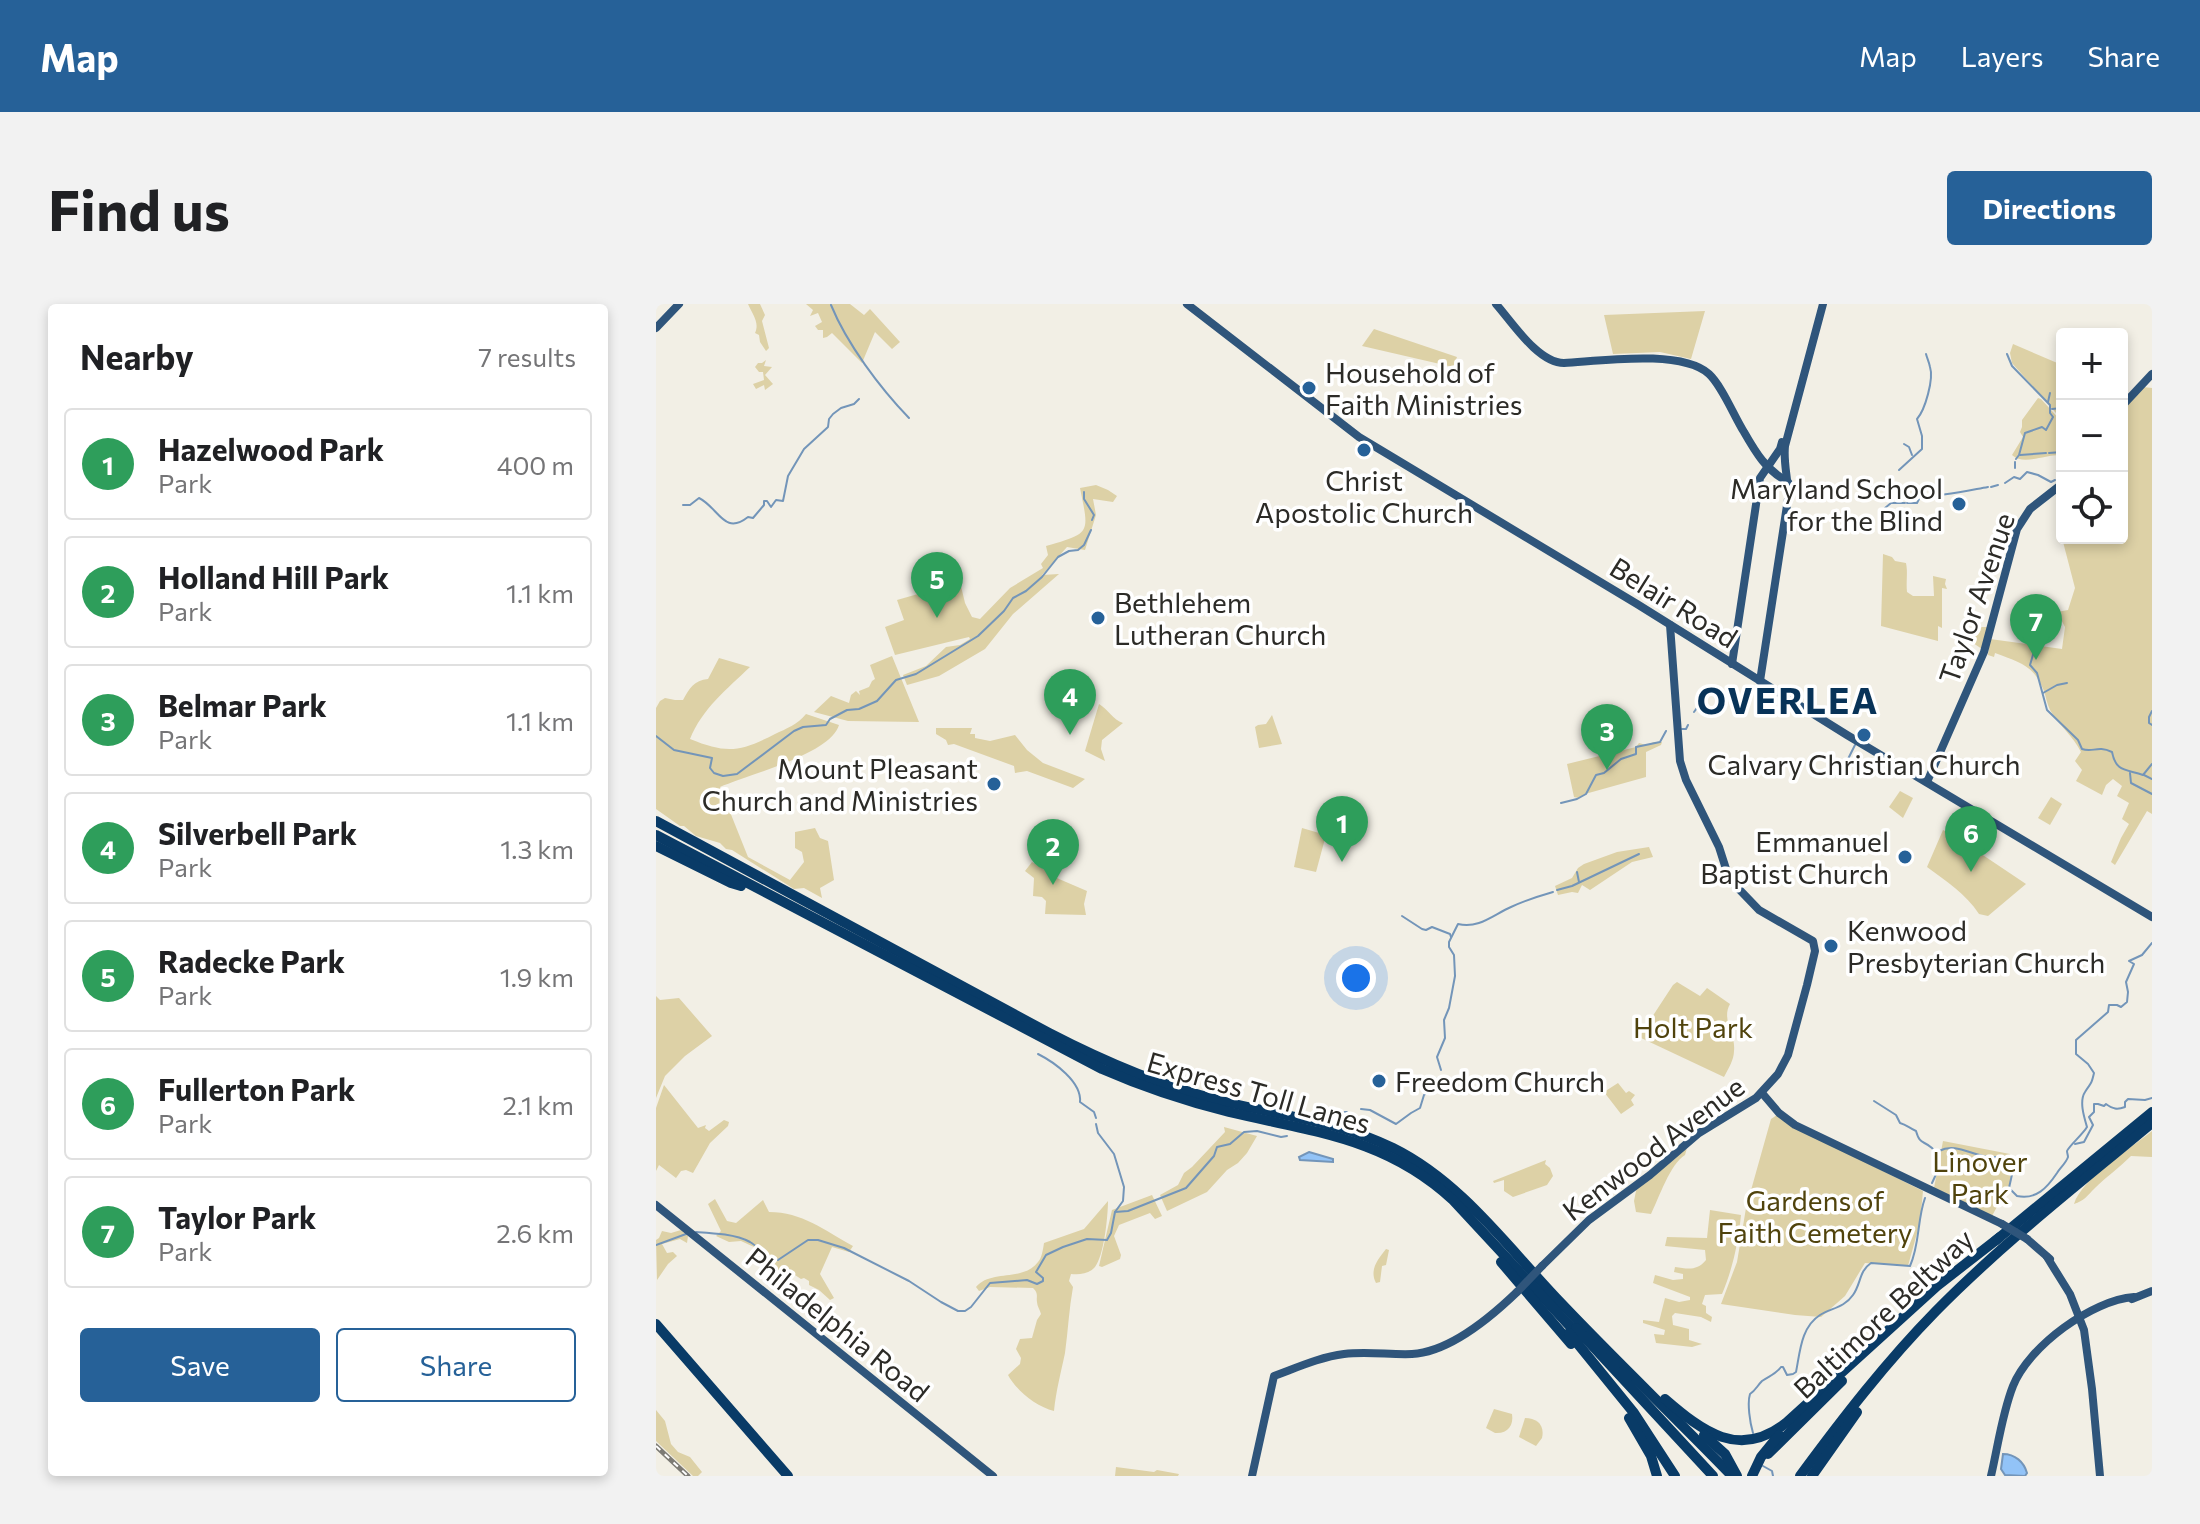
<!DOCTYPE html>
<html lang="en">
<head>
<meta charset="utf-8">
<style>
	body { margin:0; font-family:Commissioner,sans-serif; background:#f2f2f2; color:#202124 }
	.controls { position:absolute; right:24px; top:24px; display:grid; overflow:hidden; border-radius:8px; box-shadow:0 4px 12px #0003 }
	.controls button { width:72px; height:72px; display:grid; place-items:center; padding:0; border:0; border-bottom:2px solid #e0e0e0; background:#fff; color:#202124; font:40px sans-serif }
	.you { position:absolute; left:700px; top:674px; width:28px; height:28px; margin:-20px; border:6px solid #fff; border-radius:50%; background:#1a73e8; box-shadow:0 0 0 12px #1a73e833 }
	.badge { display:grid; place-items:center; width:52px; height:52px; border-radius:50%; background:#266198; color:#fff; font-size:26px; font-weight:700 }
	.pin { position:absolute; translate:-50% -66px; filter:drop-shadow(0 2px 4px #0008) }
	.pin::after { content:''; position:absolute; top:42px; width:28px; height:24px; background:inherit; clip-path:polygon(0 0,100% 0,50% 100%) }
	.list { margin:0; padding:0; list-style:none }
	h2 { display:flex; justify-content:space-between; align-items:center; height:104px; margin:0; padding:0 32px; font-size:34px }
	h2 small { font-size:26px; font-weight:400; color:#757577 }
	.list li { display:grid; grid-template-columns:52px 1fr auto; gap:24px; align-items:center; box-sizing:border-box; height:112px; margin:0 16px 16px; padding:0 16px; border:2px solid #e0e0e0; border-radius:8px }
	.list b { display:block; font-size:30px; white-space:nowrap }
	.list p { margin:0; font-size:26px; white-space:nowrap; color:#757577 }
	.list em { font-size:26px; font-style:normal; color:#757577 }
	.actions { display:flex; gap:16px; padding:24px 32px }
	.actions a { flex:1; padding:18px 0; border:2px solid #266198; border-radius:8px; text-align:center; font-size:28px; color:#266198 }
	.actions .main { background:#266198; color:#fff }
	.icon { flex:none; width:44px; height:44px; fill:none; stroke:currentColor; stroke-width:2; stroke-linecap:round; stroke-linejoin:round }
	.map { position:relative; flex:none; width:1496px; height:1172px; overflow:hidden; border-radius:8px }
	header { display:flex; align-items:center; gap:48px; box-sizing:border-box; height:112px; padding:0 40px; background:#266198; color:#fff }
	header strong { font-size:38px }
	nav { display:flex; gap:44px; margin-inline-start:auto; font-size:28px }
	.intro { display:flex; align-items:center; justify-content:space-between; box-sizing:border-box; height:192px; padding:0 48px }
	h1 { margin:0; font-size:56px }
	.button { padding:20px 36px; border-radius:8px; background:#266198; color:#fff; font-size:28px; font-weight:700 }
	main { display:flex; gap:48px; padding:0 48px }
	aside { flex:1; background:#fff; border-radius:8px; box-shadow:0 4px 12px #0003 }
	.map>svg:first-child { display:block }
	.green { fill:#ddd1a6 }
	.water { fill:#92c3f7; stroke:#7395b9; stroke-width:2 }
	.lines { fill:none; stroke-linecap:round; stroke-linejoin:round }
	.stream { stroke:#7395b9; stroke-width:2 }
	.major { stroke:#2f557b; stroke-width:8 }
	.highway { stroke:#093b67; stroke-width:10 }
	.rail-casing { stroke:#7d7b75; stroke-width:5 }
	.rail { stroke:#fff; stroke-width:2; stroke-dasharray:6; stroke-linecap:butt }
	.major-bridge { stroke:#2f557b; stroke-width:8 }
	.highway-bridge { stroke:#093b67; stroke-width:10 }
	.poi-dot { fill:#266198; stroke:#fff; stroke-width:3 }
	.labels { text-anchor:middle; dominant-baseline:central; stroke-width:7; stroke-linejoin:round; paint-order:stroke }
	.poi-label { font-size:28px; fill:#2c2b27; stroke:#fff; text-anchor:start }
	.street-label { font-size:28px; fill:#2c2b27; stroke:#fff }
	.park-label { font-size:28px; fill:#50430c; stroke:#fff }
	.district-label { font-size:36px; font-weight:bold; letter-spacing:2px; fill:#083358; stroke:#fff }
</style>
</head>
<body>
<header>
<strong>Map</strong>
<nav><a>Map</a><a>Layers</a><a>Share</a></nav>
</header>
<div class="intro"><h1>Find us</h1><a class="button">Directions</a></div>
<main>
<aside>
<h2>Nearby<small>7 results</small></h2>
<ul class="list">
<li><span class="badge" style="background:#2e9e5b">1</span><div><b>Hazelwood Park</b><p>Park</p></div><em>400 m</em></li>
<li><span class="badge" style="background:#2e9e5b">2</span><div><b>Holland Hill Park</b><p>Park</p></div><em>1.1 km</em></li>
<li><span class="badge" style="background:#2e9e5b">3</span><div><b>Belmar Park</b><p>Park</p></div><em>1.1 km</em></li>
<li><span class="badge" style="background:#2e9e5b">4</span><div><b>Silverbell Park</b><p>Park</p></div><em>1.3 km</em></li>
<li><span class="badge" style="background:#2e9e5b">5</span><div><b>Radecke Park</b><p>Park</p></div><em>1.9 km</em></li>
<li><span class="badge" style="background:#2e9e5b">6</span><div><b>Fullerton Park</b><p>Park</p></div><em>2.1 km</em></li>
<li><span class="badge" style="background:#2e9e5b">7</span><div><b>Taylor Park</b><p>Park</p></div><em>2.6 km</em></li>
</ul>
<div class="actions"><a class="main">Save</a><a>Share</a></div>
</aside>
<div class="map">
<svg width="1496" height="1172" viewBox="0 0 1496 1172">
	<rect width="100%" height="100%" fill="#f2efe5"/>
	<g class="green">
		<path d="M92,0H104L109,11L106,17L113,44L110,47L104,38L103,31L99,29C104,18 96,10 92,0Z"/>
		<path d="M150,0H194L208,11L214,5L244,38L236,45L219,28L206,59L176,29L171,33L167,34V26H162L159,22L166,18L162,9L154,12L157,6Z"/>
		<path d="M1049,7L1035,55L1004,48L957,50L948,11Z"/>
		<path d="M718,25L801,53L797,63L706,42Z"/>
		<path d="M1357,40L1406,61V116L1356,59L1354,49Z"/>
		<path d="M110,56L108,62L116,63L109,71L117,80L109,86L108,81L100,85L97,80L108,76L107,68H103L99,63L102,59H106Z"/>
		<path d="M1487,83L1496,84V510L1491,507L1459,561L1455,558L1465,534L1473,520L1466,515L1473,499L1461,492L1466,482L1457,475L1450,481L1446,491L1420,477L1426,466L1419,457L1425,448C1417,432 1403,421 1394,406C1391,400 1390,393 1388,387C1378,361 1363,358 1339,349L1338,353L1332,351L1334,335L1406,345L1409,323L1401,308L1412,306L1419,284L1406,234H1466V105Z"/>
		<path d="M1382,94L1385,95L1406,118V151C1389,150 1368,162 1356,151L1367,133L1364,128L1366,123V116Z"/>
		<path d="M440,181L452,186L461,192L457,198L437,195L440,211L429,246L411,243L386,271L403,270L357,310L329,345L283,372L251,381L247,371L270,362L290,343L304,341L314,335L313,333L239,351L229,323L248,316L241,296L304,278L309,299L316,313L324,315L354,284L387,264L385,260L392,251L390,242C436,229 433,229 424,184Z"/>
		<path d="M1227,250L1236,253L1239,257L1250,259C1252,268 1250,277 1251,288L1257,292H1278L1277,272L1290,275L1289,280L1291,285L1286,284V324L1282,322V337L1225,322Z"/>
		<path d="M1326,323H1334L1326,345L1305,331Z"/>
		<path d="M236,352L263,418L192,417L158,408L175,392L193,399L195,391L200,387L204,391L203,387L213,383L216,377L219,375L214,361Z"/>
		<path d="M63,354L94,363C71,385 46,405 34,435C71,450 84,448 119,430C130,425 142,420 150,410L183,421C175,450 91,471 64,483L92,553L134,576L148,558L146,548L139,544V528L159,524L164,534L172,537L178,576L164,584L166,594L148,584L138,585L76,546L70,545L64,539L40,532L28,522H24L0,505V404L4,397L9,394L19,396H27C33,385 38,376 52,375Z"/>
		<path d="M443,400C452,405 457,416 467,419L446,436L445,445L449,457L429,447Z"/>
		<path d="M616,411L626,440L603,444L599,423L602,421L610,420Z"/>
		<path d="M280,424H316L314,430H319V434L334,437L359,431L371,446L387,459L429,475L417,484L371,467L359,469L358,462L298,440L292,441L290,436L280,430Z"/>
		<path d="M998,438H1006L1005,441L990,448V473L929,490L922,494L918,493L911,460L980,443L983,439L990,441Z"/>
		<path d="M1244,487L1257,494L1247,514L1233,503Z"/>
		<path d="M1395,493L1406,500L1394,521L1382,514Z"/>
		<path d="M646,524L670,531L660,568L638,563Z"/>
		<path d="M1287,526L1297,531L1370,580L1332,612L1323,610C1310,590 1290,577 1271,563Z"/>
		<path d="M993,543L997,553L976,558L934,586L926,581L922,589L916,588L902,591L899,582L916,574L922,564L928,560L961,548Z"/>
		<path d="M376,558L403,575L431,587L428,600L430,611L389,610L390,597L386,593L377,592L378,574L369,567Z"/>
		<path d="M1021,678L1044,692L1051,684L1074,700C1065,716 1080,730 1078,747C1078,756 1072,765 1068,773L983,733L1017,681Z"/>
		<path d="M0,692L4,696L23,694L56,732L29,752L9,772L0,794Z"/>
		<path d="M962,779L970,789L973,787L979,791L975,796L978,801L965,810L948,788Z"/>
		<path d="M8,781L42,824L50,821L49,824L53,827L68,816L73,818L72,822L54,839L37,869L30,866L25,867L20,874L3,861L0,867V804Z"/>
		<path d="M1121,811L1137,822L1267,887L1264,918L1252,962L1209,959L1189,992L1165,1013L1139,1011L1065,1000L1081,958L1090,904L1115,815Z"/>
		<path d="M568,823L601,832L591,849L582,859L571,866L551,888L511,907L504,891L522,881L528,869L536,863L569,828Z"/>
		<path d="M1496,827V853L1475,852C1463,864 1450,873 1439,884C1431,892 1428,897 1418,900C1426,874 1474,845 1496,827Z"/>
		<path d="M1287,837L1354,850L1357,861L1350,899L1344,897L1336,912L1278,884Z"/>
		<path d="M1031,844L1029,851C1014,860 1003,894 995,910L980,908L978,897L981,882Z"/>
		<path d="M890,856L889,860L894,864L897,872L891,881L857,893L848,887V876L838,879L837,877Z"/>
		<path d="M496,891L506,912L499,915L494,909L463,921L458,932L465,951L464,955L446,963L443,962L456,906Z"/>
		<path d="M59,895L71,917L80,919L107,896L113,908C146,908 168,926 197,942L193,948L176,943L164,970L178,994L174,996L163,986L153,981V977L148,974L145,975L136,969L123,978L104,947L99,950L98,943L85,937L73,938L60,932L65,927L52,900Z"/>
		<path d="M452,897C452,912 448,952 439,963C433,970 423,971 415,970L413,977L417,983C413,1005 412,1027 409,1049C405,1068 400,1087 398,1107C380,1103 360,1086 352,1071L364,1060L365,1054L360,1045L364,1035L376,1034L381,1016L385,1010C384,1006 381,1002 381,998C380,992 383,990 377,984L334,983L323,987L320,983C335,965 367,978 382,958C386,954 387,945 388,939L428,925Z"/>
		<path d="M1054,906L1085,911C1082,939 1077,964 1066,990L1049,991L1046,1000L1050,1002V1009L1056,1013L1055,1018L1045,1013L1019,1009L1016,1012L1017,1021L1033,1025V1036L1046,1040L1036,1043L1000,1039L998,1030L1008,1031L1009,1026L987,1019V1016L1003,1018L1009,994L1023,998L1034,996V993L997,979L999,971L1017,976L1027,975V970L1018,968L1019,963C1032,965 1041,967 1050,956L1049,946L1009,942L1011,933L1051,934Z"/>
		<path d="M25,926L32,932L31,939L24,935L6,940L11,949L17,948L21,952L12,960L1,976L0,936L3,934L6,927L15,929Z"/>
		<path d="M730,945L733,946L730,961L726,962L724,978L720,979C713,966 722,955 730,945Z"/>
		<path d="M838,1105L856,1110C858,1122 851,1130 839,1129L830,1124Z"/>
		<path d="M0,1106L9,1117L15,1140L22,1148L34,1153L46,1168L42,1172H37L0,1137Z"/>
		<path d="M869,1114C881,1114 889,1121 886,1134L880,1142L863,1133Z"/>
		<path d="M460,1163L498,1168L501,1166L523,1170L522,1172H459Z"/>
	</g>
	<g class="water">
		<path d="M653,848L677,855V858L644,856L643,853Z"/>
		<path d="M1347,1150C1359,1150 1368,1158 1371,1169L1369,1172L1349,1171L1345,1165Z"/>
	</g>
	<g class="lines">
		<g class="stream">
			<path d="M175,1C191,40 224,84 253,114"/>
			<path d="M1351,50L1356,62L1394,101V109L1397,113L1390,126L1386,123L1369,129L1363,151L1360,155"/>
			<path d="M1392,98L1394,89"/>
			<path d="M1396,105L1406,104"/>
			<path d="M1248,140L1253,143L1256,151"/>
			<path d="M1393,149L1406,148"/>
			<path d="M1364,151L1390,149"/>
			<path d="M1359,164V158"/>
			<path d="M1243,166L1266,145V132L1261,115C1269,106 1278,75 1274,63C1273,58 1271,54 1270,50"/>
			<path d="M1349,179L1358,173L1364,175L1371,168L1382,171L1395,178L1399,176"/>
			<path d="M1335,183L1342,181"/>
			<path d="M428,188V195L438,211L436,216"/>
			<path d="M1251,199H1261L1264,193C1287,192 1310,187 1332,183"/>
			<path d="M27,201H34L43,194C63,204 68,232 92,213L97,214L108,201V197H111L115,203L120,196L127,197L132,172L148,145L172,123L173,115L177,110L185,104L198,100L203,95"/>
			<path d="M1229,204L1235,199H1249"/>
			<path d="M1379,344L1374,361L1381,369L1391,406L1422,436L1426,445C1437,449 1441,441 1456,448C1460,468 1469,465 1487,471L1496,460"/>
			<path d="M1387,389L1401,381L1411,379"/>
			<path d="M1496,407L1493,413V419L1496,421"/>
			<path d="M1038,408L1056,383"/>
			<path d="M1026,425H1030L1032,421"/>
			<path d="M0,432L18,446L56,454L54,464L58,469L67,472L81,470L138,427L147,423L170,421L174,415L191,406L203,405L221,397L240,376L260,370L322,332L348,307L357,294L370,287L386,273L402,253L413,247L422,246L428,241L435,226"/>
			<path d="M1474,469L1475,479L1496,490"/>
			<path d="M1179,471L1183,460L1191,457L1199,441"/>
			<path d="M1488,471L1496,475"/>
			<path d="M905,499L921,495L930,490L940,471L948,469L965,455L980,450V443L1004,438L1010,427"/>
			<path d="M921,568L923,578"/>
			<path d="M901,586L916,582L983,550"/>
			<path d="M746,612L766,625L770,626L776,623L794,630L795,633"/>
			<path d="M382,750C398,758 426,778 424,798L438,808L440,814"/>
			<path d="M785,766L781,753L789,734L788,716L793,704L799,672L798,651L793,643V638L802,620C823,625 837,611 855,603C868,597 883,592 897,588"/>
			<path d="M1218,797L1240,811L1244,819C1251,821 1253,824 1260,827C1264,841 1267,836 1276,844C1279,847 1281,850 1283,853"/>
			<path d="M705,805L714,806L740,820L755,809L764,804L768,791L772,788L775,779L782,774"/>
			<path d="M666,813L680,808H691"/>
			<path d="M440,820L442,829L458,850L468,883L467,897L459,908"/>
			<path d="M1419,840L1428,838L1437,821L1433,813L1438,808V800H1442L1448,802L1450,800C1457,805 1461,806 1469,803V798L1472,795L1489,796L1496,794"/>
			<path d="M1276,879L1282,866L1283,847C1298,839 1312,849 1327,852C1336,854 1345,852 1354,855L1357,866L1353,884L1361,892C1380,896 1391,884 1401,869C1404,864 1410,859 1412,853C1412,851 1411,849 1411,847C1413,842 1427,830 1431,823C1428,813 1423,797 1429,788C1435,778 1435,782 1438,769L1432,760L1420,750V736L1452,708L1453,701H1461L1465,703L1471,698L1472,688L1470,678L1478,660L1473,657L1486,651L1496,639"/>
			<path d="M40,928C56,929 79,930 94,938C104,944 109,953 122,956L152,936H162L188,944L253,977L285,998L302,1007H309L315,1003L334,979L371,976L381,980L387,977V974L380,968L390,951L407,943L431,935L451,936L455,929L459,908L472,907L530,884L558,852L561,843L574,840L588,828L601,827L625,833L631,832"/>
			<path d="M0,941L30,930"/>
			<path d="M1097,1129C1094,1119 1091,1099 1094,1090C1100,1086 1101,1082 1106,1077C1113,1072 1120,1070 1125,1063H1127L1131,1071L1137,1070L1140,1068C1144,1048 1145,1023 1164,1011C1175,1004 1188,1004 1197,991C1205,980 1203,967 1215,959L1254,962C1264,940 1261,916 1269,894"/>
			<path d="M1107,1162L1116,1167L1117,1172"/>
		</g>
		<g class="major">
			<path d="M531,0L703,133L981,300L1191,431L1496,613"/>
			<path d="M840,0C856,18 882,59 908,59C944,57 1025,45 1053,70C1066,82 1078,112 1088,128C1100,149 1110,166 1132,178"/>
			<path d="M0,24L23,0"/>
			<path d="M1466,102L1496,70"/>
			<path d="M1076,360L1104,174L1124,145L1126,138"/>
			<path d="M1104,377L1132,195C1133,177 1127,160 1129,142L1167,0"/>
			<path d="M1271,478L1328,348L1361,225L1374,205L1406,180"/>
			<path d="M1106,789L1123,809L1139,821L1346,920"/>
			<path d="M0,901L337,1172"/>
			<path d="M1371,935L1394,955"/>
			<path d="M1391,953L1414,990L1428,1026L1436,1085L1444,1172"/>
			<path d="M886,962L933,916L994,871L1043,829L1100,794L1122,770L1132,751L1151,681L1159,647L1157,637L1103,606L1079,581L1071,568L1063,543L1030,476L1024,457L1014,321"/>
			<path d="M1476,995L1496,987"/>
			<path d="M596,1172L618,1072C640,1064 664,1053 688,1050C711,1047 734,1051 756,1050C794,1048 835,1013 861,988"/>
			<path d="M1335,1172C1342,1142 1346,1110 1357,1082C1373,1042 1436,996 1478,993"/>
		</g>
		<g class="highway">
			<path d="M0,517L393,729C447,757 502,781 562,796C620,811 683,817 737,844C806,878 853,945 905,999C961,1058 1020,1114 1076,1172"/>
			<path d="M0,531L446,765C487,783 529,797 573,808C658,828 730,834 797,896L923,1032"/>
			<path d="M0,542L75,579L85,582"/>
			<path d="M1339,937L1496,808"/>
			<path d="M845,958L915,1040"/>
			<path d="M0,1020L132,1172"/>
			<path d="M920,1024L1057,1172"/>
			<path d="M913,1029L978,1109L1019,1172"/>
			<path d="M1009,1095C1046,1127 1083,1156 1130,1119L1281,982L1344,933"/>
			<path d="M973,1114L995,1152L1001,1172"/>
			<path d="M1048,1131L1069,1150L1081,1172"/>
			<path d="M1112,1150L1186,1077"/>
			<path d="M1144,1172C1186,1115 1230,1058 1280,1007C1347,939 1423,880 1496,819"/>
			<path d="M1156,1172L1201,1108"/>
		</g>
		<g class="rail-casing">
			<path id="rail" d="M0,1142L32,1172"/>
		</g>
		<use href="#rail" class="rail"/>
		<g class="major-bridge">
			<path d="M1346,920L1371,935"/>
			<path d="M861,988L886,962"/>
		</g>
		<path class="highway-bridge" d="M1096,1172L1105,1153L1123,1131"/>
	</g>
	<g class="poi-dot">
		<circle cx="653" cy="84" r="8"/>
		<circle cx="708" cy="146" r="8"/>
		<circle cx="1303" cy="200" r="8"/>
		<circle cx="442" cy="314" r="8"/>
		<circle cx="1208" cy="431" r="8"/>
		<circle cx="338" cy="480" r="8"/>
		<circle cx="1249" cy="553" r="8"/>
		<circle cx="1175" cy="642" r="8"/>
		<circle cx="723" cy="777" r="8"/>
	</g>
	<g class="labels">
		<g class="poi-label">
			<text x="669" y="68">Household of<tspan x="669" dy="32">Faith Ministries</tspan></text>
			<text x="708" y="176" text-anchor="middle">Christ<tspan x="708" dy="32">Apostolic Church</tspan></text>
			<text x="1287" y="184" text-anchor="end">Maryland School<tspan x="1287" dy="32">for the Blind</tspan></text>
			<text x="458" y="298">Bethlehem<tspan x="458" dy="32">Lutheran Church</tspan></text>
			<text x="1208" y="460" text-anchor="middle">Calvary Christian Church</text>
			<text x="322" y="464" text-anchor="end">Mount Pleasant<tspan x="322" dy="32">Church and Ministries</tspan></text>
			<text x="1233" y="537" text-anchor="end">Emmanuel<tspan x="1233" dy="32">Baptist Church</tspan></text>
			<text x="1191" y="626">Kenwood<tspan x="1191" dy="32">Presbyterian Church</tspan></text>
			<text x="739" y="777">Freedom Church</text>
		</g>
		<g class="street-label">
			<text transform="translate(1320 294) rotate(-71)">Taylor Avenue</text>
			<text transform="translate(1018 298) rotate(32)">Belair Road</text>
			<text transform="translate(603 788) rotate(16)">Express Toll Lanes</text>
			<text transform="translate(997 844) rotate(-37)">Kenwood Avenue</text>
			<text transform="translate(1227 1009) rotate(-43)">Baltimore Beltway</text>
			<text transform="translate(182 1020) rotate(39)">Philadelphia Road</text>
		</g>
		<g class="park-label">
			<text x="1037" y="723">Holt Park</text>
			<text x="1324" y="857">Linover<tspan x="1324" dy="32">Park</tspan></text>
			<text x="1159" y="896">Gardens of<tspan x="1159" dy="32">Faith Cemetery</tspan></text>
		</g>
		<g class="district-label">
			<text x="1132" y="395">OVERLEA</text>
		</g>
	</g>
</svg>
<div class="controls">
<button>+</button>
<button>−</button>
<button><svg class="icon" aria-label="locate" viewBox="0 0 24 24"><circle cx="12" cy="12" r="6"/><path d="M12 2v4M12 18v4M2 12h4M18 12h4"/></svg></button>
</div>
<div class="you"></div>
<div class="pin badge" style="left:686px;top:558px;background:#2e9e5b">1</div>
<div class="pin badge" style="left:397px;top:581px;background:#2e9e5b">2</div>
<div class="pin badge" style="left:951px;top:466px;background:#2e9e5b">3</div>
<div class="pin badge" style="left:414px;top:431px;background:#2e9e5b">4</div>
<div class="pin badge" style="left:281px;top:314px;background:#2e9e5b">5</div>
<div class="pin badge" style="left:1315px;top:568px;background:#2e9e5b">6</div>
<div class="pin badge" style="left:1380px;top:356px;background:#2e9e5b">7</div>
</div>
</main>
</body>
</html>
